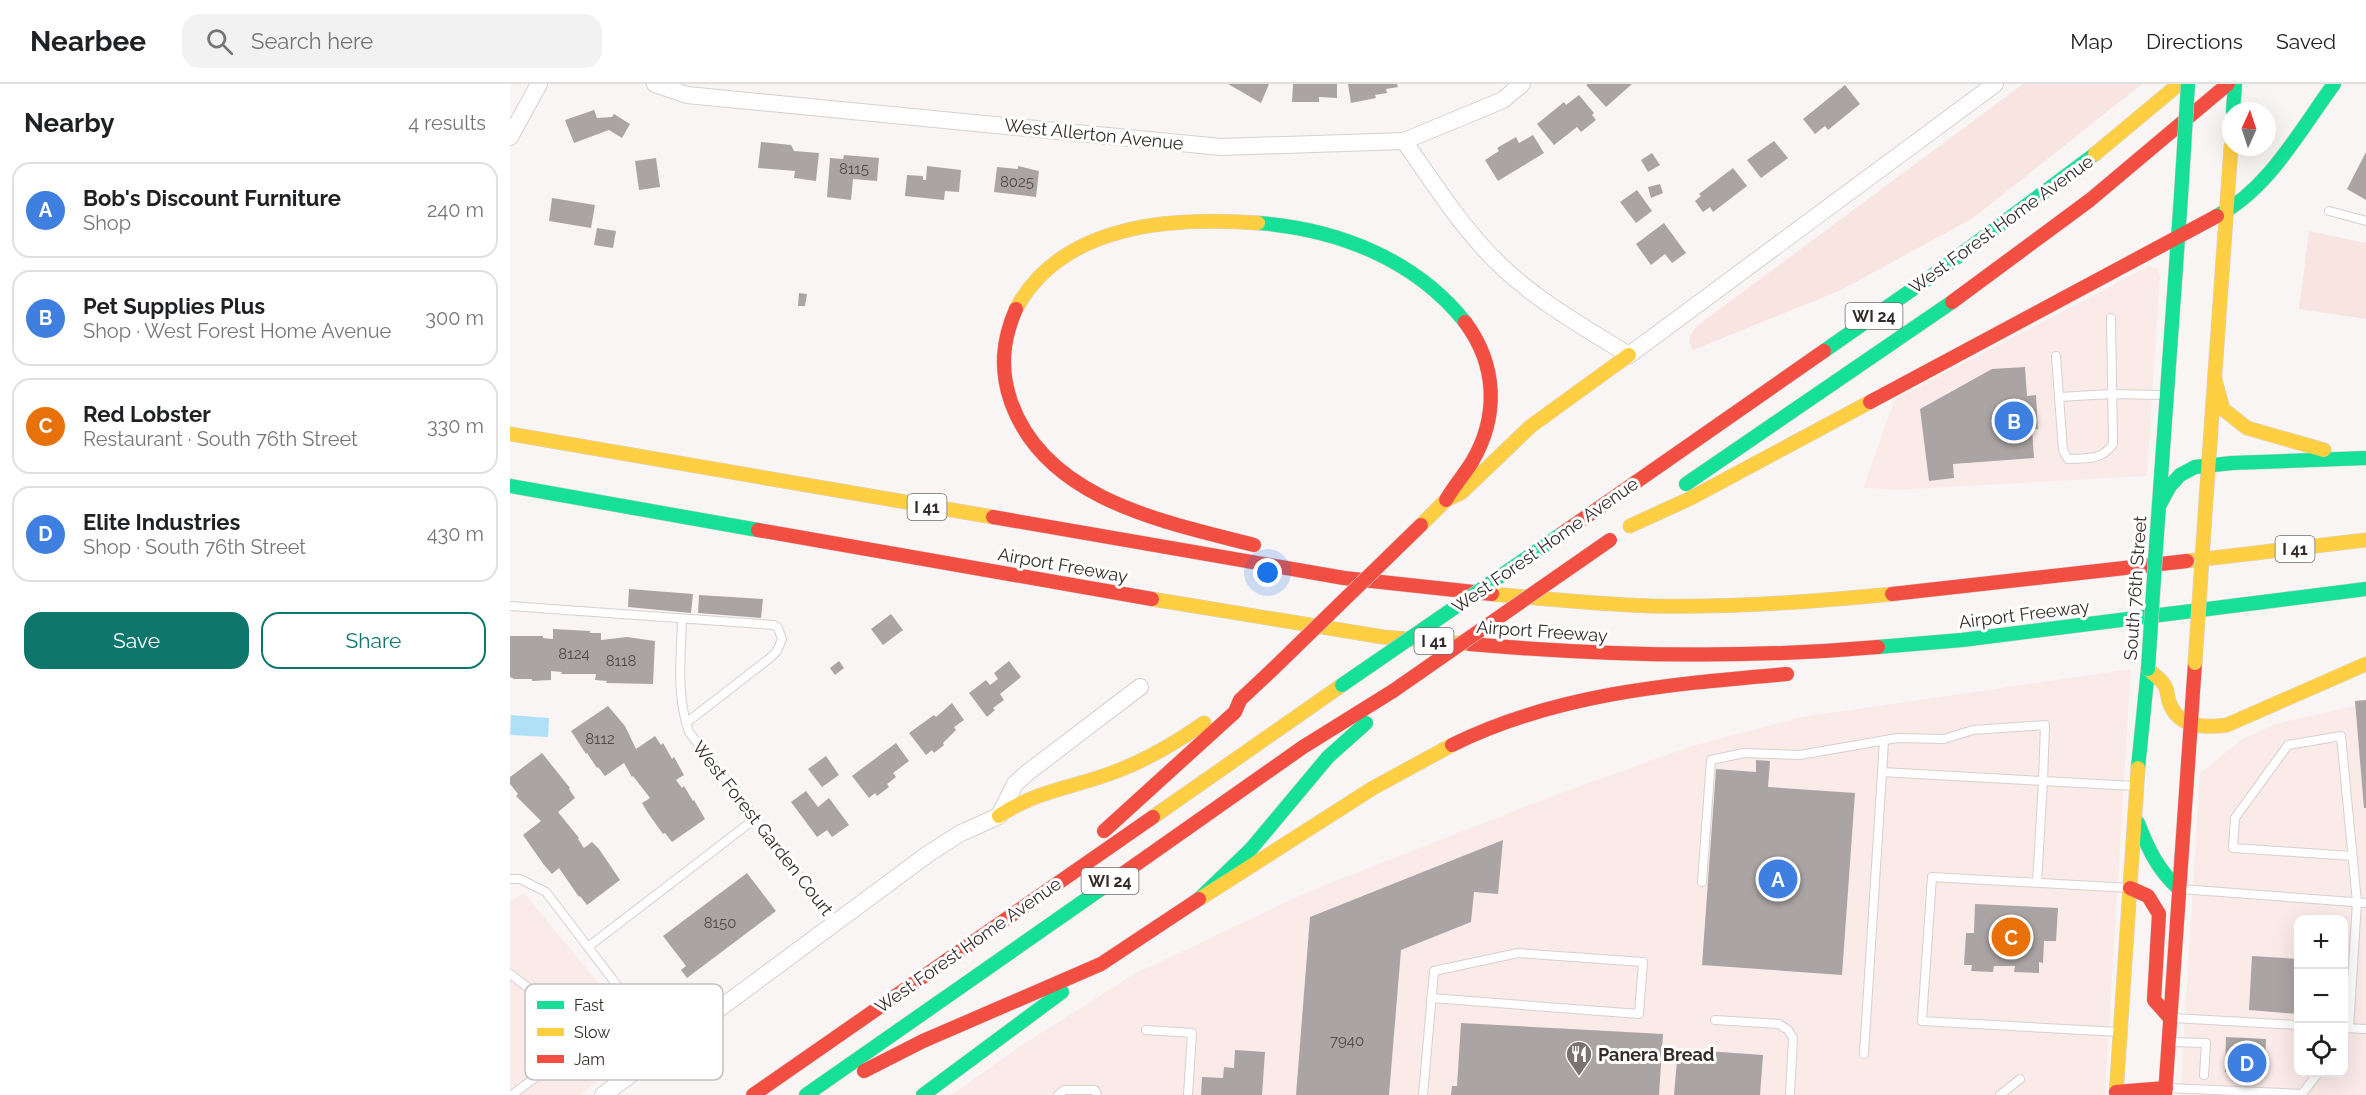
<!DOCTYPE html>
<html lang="en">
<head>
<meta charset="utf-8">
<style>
	body { margin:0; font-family:Raleway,sans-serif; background:#f2f2f2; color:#202124 }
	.controls { position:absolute; right:18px; bottom:18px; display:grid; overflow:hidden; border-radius:12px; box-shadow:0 6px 24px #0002 }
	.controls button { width:54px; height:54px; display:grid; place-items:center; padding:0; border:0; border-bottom:2px solid #e0e0e0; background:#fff; color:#202124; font:30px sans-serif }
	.compass { position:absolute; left:1712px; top:18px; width:54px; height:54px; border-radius:50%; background:#fff; box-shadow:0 6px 24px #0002; rotate:3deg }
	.you { position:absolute; left:758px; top:489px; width:21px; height:21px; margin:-15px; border:4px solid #fff; border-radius:50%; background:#1a73e8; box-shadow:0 0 0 9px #1a73e833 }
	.badge { display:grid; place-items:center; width:39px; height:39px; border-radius:50%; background:#0f766e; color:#fff; font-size:20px; font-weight:700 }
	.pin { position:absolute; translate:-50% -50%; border:3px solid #fff; box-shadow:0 2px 6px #0006 }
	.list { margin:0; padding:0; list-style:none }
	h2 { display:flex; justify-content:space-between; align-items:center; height:78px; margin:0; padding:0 24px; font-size:26px }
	h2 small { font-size:20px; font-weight:400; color:#757577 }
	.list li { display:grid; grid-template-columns:39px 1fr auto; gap:18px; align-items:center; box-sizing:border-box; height:96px; margin:0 12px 12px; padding:0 12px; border:2px solid #e0e0e0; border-radius:18px }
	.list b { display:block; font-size:22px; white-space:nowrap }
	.list p { margin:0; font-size:20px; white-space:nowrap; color:#757577 }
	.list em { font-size:20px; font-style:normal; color:#757577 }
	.actions { display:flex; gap:12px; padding:18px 24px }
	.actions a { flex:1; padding:14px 0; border:2px solid #0f766e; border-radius:18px; text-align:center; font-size:21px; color:#0f766e }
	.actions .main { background:#0f766e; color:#fff }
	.icon { flex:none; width:33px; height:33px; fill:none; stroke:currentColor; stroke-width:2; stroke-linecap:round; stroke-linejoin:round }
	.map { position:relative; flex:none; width:1856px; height:1011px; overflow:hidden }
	header { display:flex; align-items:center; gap:36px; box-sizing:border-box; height:84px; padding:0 30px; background:#fff; border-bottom:2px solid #e0e0e0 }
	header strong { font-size:28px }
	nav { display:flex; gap:33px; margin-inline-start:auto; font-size:21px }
	.search { width:420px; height:54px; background:#f2f2f2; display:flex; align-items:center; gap:15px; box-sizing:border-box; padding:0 21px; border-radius:18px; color:#757577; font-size:22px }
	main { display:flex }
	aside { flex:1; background:#fff }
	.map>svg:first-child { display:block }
	.built { fill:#fbebe8; fill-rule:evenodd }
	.green { fill:#f8e4e1 }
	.water { fill:#b0e0f7 }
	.building { fill:#aaa4a4 }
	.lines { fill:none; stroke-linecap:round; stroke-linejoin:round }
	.lane-casing { stroke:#d6d0cf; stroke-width:10 }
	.street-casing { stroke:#d6d0cf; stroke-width:18 }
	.fast-casing { stroke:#d6d0cf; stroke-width:15 }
	.slow-casing { stroke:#d6d0cf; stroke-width:15 }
	.jam-casing { stroke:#d6d0cf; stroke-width:15 }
	.lane { stroke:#fefefe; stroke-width:8 }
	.street { stroke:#fefefe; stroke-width:16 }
	.fast { stroke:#16e098; stroke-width:14 }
	.slow { stroke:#ffcf43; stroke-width:14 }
	.jam { stroke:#f24e42; stroke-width:14 }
	.fast-bridge-casing { stroke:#d6d0cf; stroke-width:15; stroke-linecap:butt }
	.slow-bridge-casing { stroke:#d6d0cf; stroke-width:15; stroke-linecap:butt }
	.jam-bridge-casing { stroke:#d6d0cf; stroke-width:15; stroke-linecap:butt }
	.fast-bridge { stroke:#16e098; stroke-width:14 }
	.slow-bridge { stroke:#ffcf43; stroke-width:14 }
	.jam-bridge { stroke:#f24e42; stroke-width:14 }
	.labels { text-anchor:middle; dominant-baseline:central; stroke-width:6; stroke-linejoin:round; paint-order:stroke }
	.number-label { font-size:15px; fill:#524a48 }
	.shield { fill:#fff; stroke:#716b6a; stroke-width:1.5 }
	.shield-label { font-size:16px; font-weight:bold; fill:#342c2a }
	.street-label { font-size:18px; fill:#342c2a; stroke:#fff }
	.poi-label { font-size:18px; font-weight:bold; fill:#342c2a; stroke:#fff; text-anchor:start }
	.key { fill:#fff; stroke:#c2c0bf; stroke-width:1.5 }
	.key-label { font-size:16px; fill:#342c2a }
</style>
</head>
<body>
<header>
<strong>Nearbee</strong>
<div class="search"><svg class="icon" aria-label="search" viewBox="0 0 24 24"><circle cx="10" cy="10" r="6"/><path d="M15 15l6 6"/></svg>Search here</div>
<nav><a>Map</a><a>Directions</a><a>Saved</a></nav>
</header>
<main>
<aside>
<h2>Nearby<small>4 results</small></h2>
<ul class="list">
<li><span class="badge" style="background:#3f7fe0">A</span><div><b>Bob's Discount Furniture</b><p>Shop</p></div><em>240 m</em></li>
<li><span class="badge" style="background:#3f7fe0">B</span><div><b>Pet Supplies Plus</b><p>Shop · West Forest Home Avenue</p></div><em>300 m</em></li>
<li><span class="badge" style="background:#e8710a">C</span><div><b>Red Lobster</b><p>Restaurant · South 76th Street</p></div><em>330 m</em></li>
<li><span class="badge" style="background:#3f7fe0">D</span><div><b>Elite Industries</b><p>Shop · South 76th Street</p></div><em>430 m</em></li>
</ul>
<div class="actions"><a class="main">Save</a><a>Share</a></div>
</aside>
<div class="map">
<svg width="1856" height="1011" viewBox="0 0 1856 1011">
	<rect width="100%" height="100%" fill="#faf5f5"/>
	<g class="built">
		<path d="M1639,182L1648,185L1650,194L1637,392L1388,406L1353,404L1385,315Z"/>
		<path d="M1621,585L1595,1011H441L512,961L624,890L800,807L1045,711L1182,662L1292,633Z"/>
		<path d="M1856,619V1011H1670L1690,689L1732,655L1766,640ZM1788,836H1834V988H1788Z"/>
		<path d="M14,809L139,960L69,1011H0V817Z"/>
	</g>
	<g class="green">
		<path d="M1513,0H1632L1463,134L1331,206L1183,266L1179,259L1180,252L1187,242Z"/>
		<path d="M1799,147L1856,159V235L1789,225Z"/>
	</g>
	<path class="water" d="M1,631L39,634L38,653L0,651Z"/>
	<g class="building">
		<path d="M718,0H759L751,19Z"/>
		<path d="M783,0H827V14L809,13V18H782Z"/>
		<path d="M838,0H887L888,3L876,5L877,9L865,11L866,14L841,19Z"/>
		<path d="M1078,0H1122L1096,23L1076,1Z"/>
		<path d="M1335,1L1350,20L1318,46L1315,42L1305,50L1293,35Z"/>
		<path d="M1069,11L1084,29L1082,31L1086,36L1071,48L1067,43L1044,61L1027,40L1054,18L1056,21Z"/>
		<path d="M84,26L87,34L102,33L104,30L120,40L112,54L99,46L64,59L55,36Z"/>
		<path d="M1023,51L1034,69L988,97L975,76L989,67L987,64L1006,53L1009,59Z"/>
		<path d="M1264,57L1278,74L1251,94L1237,76Z"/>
		<path d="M251,58L281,61L284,67L309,69L306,97L284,94L285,87L248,84Z"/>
		<path d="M1856,68V116L1837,105Z"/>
		<path d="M1142,69L1150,81L1138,88L1131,76Z"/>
		<path d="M334,71L369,74L367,97L343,95L341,116L317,113L320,74L333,75Z"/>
		<path d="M146,74L150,103L129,106L125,77Z"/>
		<path d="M417,82L451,86L449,108L435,107L434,116L395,112L397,91L413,92V96H416Z"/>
		<path d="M508,82L529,87L526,113L484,108L487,83L508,85Z"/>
		<path d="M1223,84L1237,102L1203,128L1200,123L1193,128L1185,117L1191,112L1189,110Z"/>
		<path d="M1150,100L1153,109L1141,114L1138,103Z"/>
		<path d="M1127,106L1142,127L1126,139L1110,118Z"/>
		<path d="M42,114L85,121L81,144L39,137Z"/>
		<path d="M1154,139L1176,169L1162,179L1155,170L1141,181L1126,160Z"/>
		<path d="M87,144L106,147L103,164L84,161Z"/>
		<path d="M289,209L297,210L295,222H288Z"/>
		<path d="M1515,283L1517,312L1526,311L1528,345H1522L1524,374L1443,380L1444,394L1419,397L1410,325L1482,285Z"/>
		<path d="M119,505L183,510L181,529L118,523Z"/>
		<path d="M189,511L253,515L251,534L188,529Z"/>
		<path d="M381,530L393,546L373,561L361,545Z"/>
		<path d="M43,545L80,547V549H91V556L117,553L145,557L143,600L96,599L97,597L85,596L86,590H51L52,588L41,587V596L22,597V595H4L0,593V552H33V554L43,555Z"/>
		<path d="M329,577L334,584L325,591L320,584Z"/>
		<path d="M499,577L511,593L490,610L494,616L483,624L485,626L477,633L459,609L476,596L480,601L488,595L484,589Z"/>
		<path d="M1856,616V724H1854L1845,617Z"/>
		<path d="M442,619L454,636L444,643L446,646L433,659L434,661L424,669L422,666L416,671L399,649L424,631L426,633Z"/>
		<path d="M98,622L115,642L126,665L145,652L151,661L153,659L162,675L164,673L174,691L166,696L172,704L174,702L183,717L184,716L195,735L162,758L155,749L153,750L138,729L132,719L140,714L123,692L122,693L114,679L95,692L88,683L87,684L77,669L76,670L61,647Z"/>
		<path d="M386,659L399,677L383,689L386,693L377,700L379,703L367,712L365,709L359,714L342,692Z"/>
		<path d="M32,669L60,704L59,705L65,714L48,728L69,754L68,755L74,764L82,758L89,765L110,796L77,821L70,812L69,813L49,784L42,790L34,781L13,751L31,737L6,712L8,710L0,700V693Z"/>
		<path d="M316,672L329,691L312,703L298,685Z"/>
		<path d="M1246,676L1260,677L1258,703L1345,709L1332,891L1192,881L1206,685L1246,688Z"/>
		<path d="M296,707L308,723L319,714L339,741L322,753L317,746L307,753L281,718Z"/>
		<path d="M993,756L988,810L964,808L961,838L891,866L879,1011H786L800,833Z"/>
		<path d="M237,789L266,827L177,894L171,886L176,882L153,852Z"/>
		<path d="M1465,820L1548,824L1546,857H1534L1533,879L1529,878V889L1504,888L1505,882H1484L1483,888L1461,887L1462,881H1454L1456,849H1464Z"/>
		<path d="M1742,872L1788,875V930L1739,926Z"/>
		<path d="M951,939L1153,950L1149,1011H941L942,1002H947Z"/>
		<path d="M1716,953L1756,955L1755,990L1715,988Z"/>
		<path d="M1168,965L1253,971L1250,1011H1164Z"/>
		<path d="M725,966L755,968L752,1011H691L692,993L713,994L714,983L724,984Z"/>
	</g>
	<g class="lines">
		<g class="lane-casing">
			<g id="lane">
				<path d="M1819,127L1856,137"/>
				<path d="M1546,272L1553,366L1558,375C1577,374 1591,377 1603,360L1601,234"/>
				<path d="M1549,313L1601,310L1653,311"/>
				<path d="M0,522L264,541L268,544L272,555L267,567L260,574L176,639"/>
				<path d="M172,535C171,574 166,611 179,648L326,839"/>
				<path d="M0,795H10L36,808L155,964"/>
				<path d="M1192,798L1201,676L1234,669L1290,671L1387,654L1434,655L1463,646L1535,641L1533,697L1372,688"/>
				<path d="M1527,799L1533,697L1624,702"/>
				<path d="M1671,805L1856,819"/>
				<path d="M78,863L246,734"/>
				<path d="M0,890L49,927L72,958L2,1011"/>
				<path d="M1663,934L1788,941"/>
				<path d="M1205,936L1269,940L1278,946L1283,954L1280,1011"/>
				<path d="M1834,944L1856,945"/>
				<path d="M1839,944L1847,818L1831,652L1778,661L1725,734L1723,764L1842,772"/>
				<path d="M636,946L682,949L678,1011"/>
				<path d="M1609,948L1412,937L1422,793L1620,804"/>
				<path d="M72,958L107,1001"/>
				<path d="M1662,958L1696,959L1694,991"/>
				<path d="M1354,970L1374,657"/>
				<path d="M1659,1004L1792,1010L1809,988"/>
				<path d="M548,1011L554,1006H585L587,1011"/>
				<path d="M913,1011L924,887L1008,869L1133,878L1129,930L921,914"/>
				<path d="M1490,1011L1510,995"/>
			</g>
		</g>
		<g class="street-casing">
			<g id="street">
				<path d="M145,0L177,11L711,63L894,57L993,16L1012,0"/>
				<path d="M0,53L29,0"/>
				<path d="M894,57C923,98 951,143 987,178C1025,216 1074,243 1119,271L1485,0"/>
				<path d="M93,1011L418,770L451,749L489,732L505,700L517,689L630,603"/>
			</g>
		</g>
		<g class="fast-casing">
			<g id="fast">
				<path d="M1723,27L1725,0"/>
				<path d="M1707,132C1759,105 1790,46 1824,0"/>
				<path d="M748,139C827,145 905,175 955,238"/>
				<path d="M1314,267L1426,189L1585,70"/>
				<path d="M1176,400L1442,218"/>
				<path d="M0,402L248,446"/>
				<path d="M1649,422L1660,402L1670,391L1685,383L1722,379L1856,374"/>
				<path d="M1646,463L1671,112"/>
				<path d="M1368,563L1452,556L1856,505"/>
				<path d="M1628,684L1638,585"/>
				<path d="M1628,739C1638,765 1648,786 1669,805"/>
				<path d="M689,815L741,765L818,673L856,639"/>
				<path d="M296,1011L611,791"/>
				<path d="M413,1011L552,908"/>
			</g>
		</g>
		<g class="slow-casing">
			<g id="slow">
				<path d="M1585,70L1669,0"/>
				<path d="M506,225C552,139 662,133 748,139"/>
				<path d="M1705,296L1713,325L1737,344L1814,366"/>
				<path d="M0,350L483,433"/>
				<path d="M1696,416L1721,63"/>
				<path d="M911,441L936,416L951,409L1021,342L1119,271"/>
				<path d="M1120,442L1181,414L1360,318"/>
				<path d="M1677,477L1856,456"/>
				<path d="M982,510C1035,515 1088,520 1141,522C1221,524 1302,518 1382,510"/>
				<path d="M642,515L873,553L960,560"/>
				<path d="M1638,585C1643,590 1651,595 1655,602C1658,607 1657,614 1660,620C1669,644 1696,644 1717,641L1856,580"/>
				<path d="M489,732C522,709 559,704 596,691C632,679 664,660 694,639"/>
				<path d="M643,733L832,601"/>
				<path d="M691,814L863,704L942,661"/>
				<path d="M1606,1011L1628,684"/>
			</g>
		</g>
		<g class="jam-casing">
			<g id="jam">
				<path d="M1442,218L1580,116L1718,0"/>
				<path d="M506,225C492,257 490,286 501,318C536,416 655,438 744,461"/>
				<path d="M1360,318L1707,132"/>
				<path d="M936,416C944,402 954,391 962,378C989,332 987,281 955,238"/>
				<path d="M483,433L834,494L982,510"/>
				<path d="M248,446L642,515"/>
				<path d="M1050,451L1314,267"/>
				<path d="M1382,510L1677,477"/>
				<path d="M960,560C1097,572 1232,575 1368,563"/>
				<path d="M942,661C1047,609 1162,600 1277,590"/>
				<path d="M594,747L725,628L730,616L763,585"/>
				<path d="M611,791L793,663L883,607"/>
				<path d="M1620,804L1638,812L1649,830L1644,916L1660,934"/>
				<path d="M354,987L413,957L591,880L689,815"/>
				<path d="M1606,1008L1656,1004"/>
				<path d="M243,1011L643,733"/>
				<path d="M1655,1011L1685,579"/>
			</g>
		</g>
		<use href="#lane" class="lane"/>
		<use href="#street" class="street"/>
		<use href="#fast" class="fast"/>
		<use href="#slow" class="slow"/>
		<use href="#jam" class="jam"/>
		<g class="fast-bridge-casing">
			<g id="fast-bridge">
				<path d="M1671,112L1678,0"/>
				<path d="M1638,585L1646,463"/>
				<path d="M832,601L1050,451"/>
			</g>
		</g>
		<g class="slow-bridge-casing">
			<path id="slow-bridge" d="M1685,579L1696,416"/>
		</g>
		<g class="jam-bridge-casing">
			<g id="jam-bridge">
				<path d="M763,585L911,441"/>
				<path d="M883,607L1100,456"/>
			</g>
		</g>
		<use href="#fast-bridge" class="fast-bridge"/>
		<use href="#slow-bridge" class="slow-bridge"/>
		<use href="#jam-bridge" class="jam-bridge"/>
	</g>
	<defs>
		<g id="restaurant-pin" transform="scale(1.35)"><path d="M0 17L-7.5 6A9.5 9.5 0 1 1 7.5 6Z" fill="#797271" stroke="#fff"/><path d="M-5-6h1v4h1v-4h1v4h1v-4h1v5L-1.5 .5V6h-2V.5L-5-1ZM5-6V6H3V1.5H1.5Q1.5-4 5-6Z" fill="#fff"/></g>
	</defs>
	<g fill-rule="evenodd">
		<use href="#restaurant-pin" x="1069" y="970"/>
	</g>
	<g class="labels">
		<g class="number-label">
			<text x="344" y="85">8115</text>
			<text x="507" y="98">8025</text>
			<text x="64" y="570">8124</text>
			<text x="111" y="577">8118</text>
			<text x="90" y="655">8112</text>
			<text x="210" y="839">8150</text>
			<text x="837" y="957">7940</text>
		</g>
		<g class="shield">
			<rect x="1335.5" y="219" width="57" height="26" rx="4.5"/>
			<rect x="397.5" y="410" width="39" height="26" rx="4.5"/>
			<rect x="1765.5" y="452" width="39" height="26" rx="4.5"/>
			<rect x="904.5" y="544" width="39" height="26" rx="4.5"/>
			<rect x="571.5" y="784" width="57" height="26" rx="4.5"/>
		</g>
		<g class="shield-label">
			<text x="1364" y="232">WI 24</text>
			<text x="417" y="423">I 41</text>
			<text x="1785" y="465">I 41</text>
			<text x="924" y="557">I 41</text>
			<text x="600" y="797">WI 24</text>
		</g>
		<g class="street-label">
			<text transform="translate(584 50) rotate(6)">West Allerton Avenue</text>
			<text transform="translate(1491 140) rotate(-36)">West Forest Home Avenue</text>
			<text transform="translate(1035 461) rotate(-35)">West Forest Home Avenue</text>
			<text transform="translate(553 481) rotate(10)">Airport Freeway</text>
			<text transform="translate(1625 504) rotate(-86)">South 76th Street</text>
			<text transform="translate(1514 530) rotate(-7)">Airport Freeway</text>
			<text transform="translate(1032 547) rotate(4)">Airport Freeway</text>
			<text transform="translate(253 744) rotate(52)">West Forest Garden Court</text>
			<text transform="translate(458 861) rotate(-35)">West Forest Home Avenue</text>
		</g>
		<g class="poi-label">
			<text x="1088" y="970">Panera Bread</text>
		</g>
	</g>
	<rect x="15" y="900" width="198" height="96" rx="9" class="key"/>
	<rect x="27" y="917" width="27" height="8" fill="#16e098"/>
	<rect x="27" y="944" width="27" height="8" fill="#ffcf43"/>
	<rect x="27" y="971" width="27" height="8" fill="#f24e42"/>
	<g class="key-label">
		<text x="64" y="927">Fast</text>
		<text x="64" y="954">Slow</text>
		<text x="64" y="981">Jam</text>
	</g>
</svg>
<div class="controls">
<button>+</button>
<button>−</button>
<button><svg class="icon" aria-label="locate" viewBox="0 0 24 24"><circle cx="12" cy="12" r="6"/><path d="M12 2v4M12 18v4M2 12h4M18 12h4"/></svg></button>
</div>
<svg class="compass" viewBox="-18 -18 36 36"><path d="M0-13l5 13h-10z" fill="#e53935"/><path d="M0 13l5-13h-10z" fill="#757577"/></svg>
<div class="you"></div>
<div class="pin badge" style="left:1268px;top:795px;background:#3f7fe0">A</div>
<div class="pin badge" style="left:1504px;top:337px;background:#3f7fe0">B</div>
<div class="pin badge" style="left:1501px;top:853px;background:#e8710a">C</div>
<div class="pin badge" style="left:1737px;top:979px;background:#3f7fe0">D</div>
</div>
</main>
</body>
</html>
